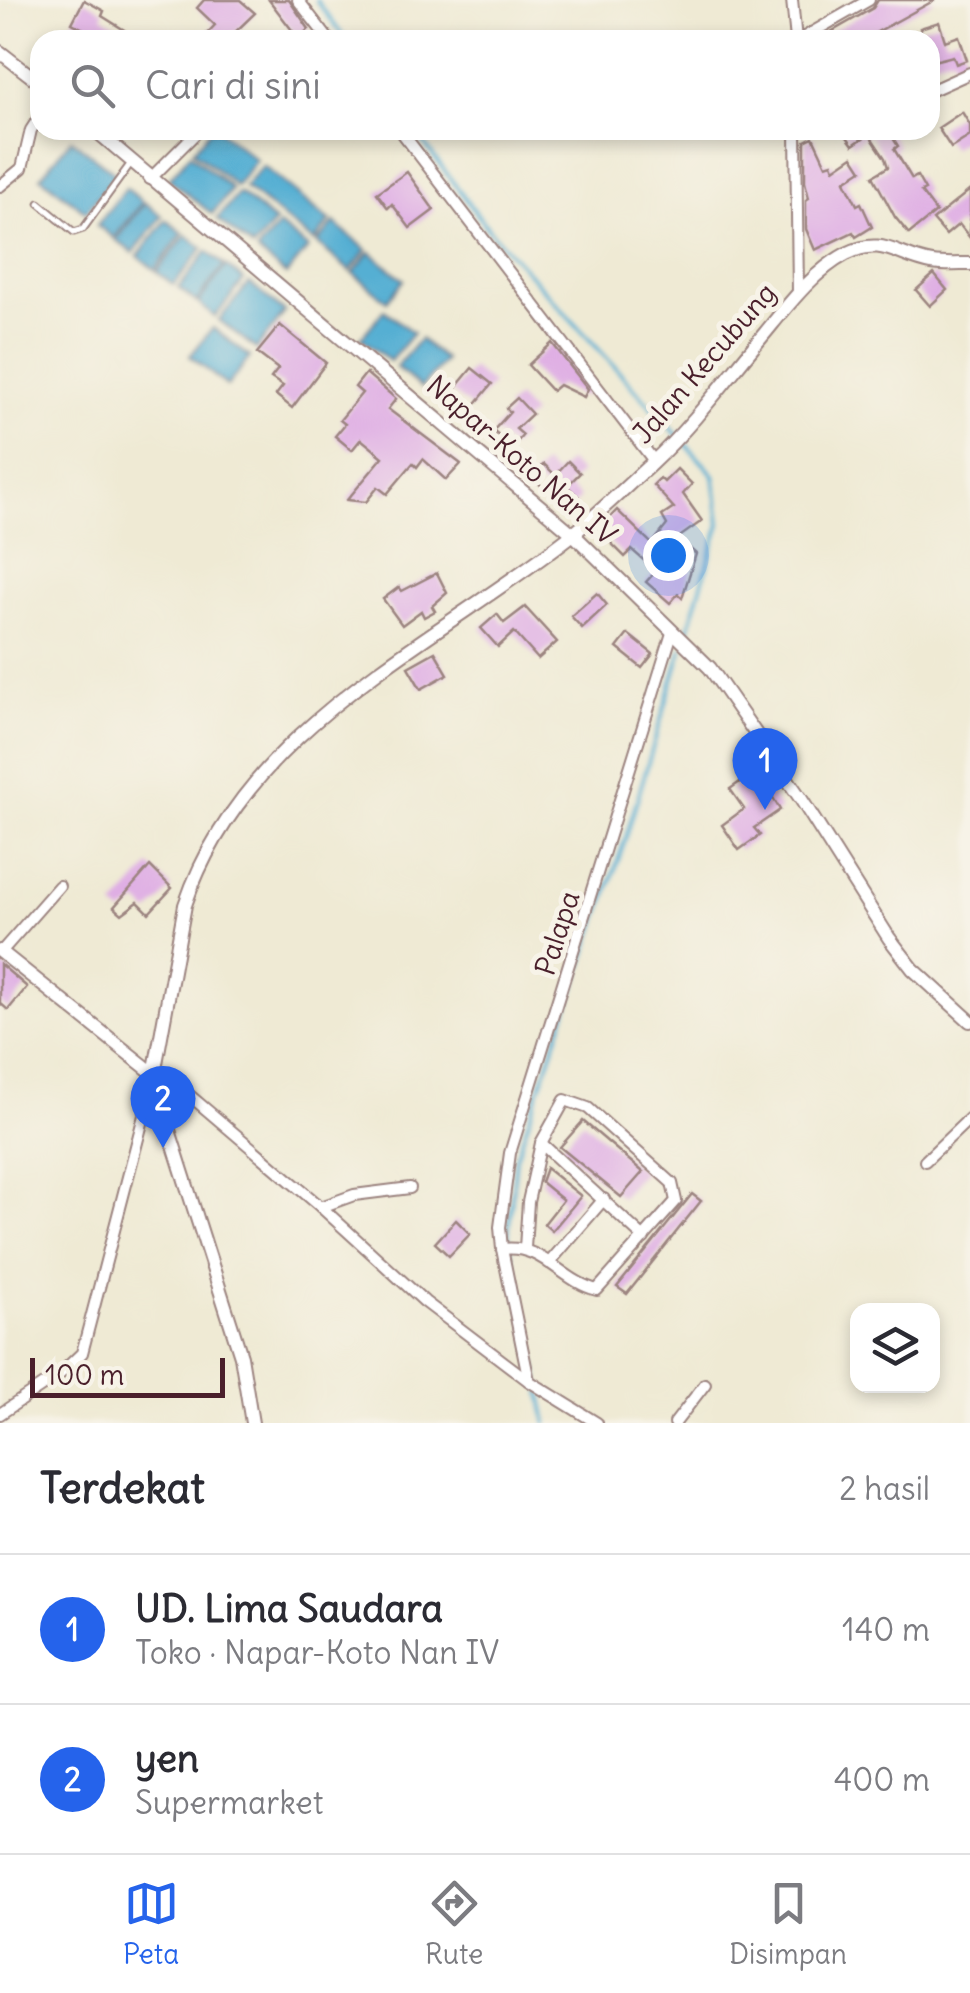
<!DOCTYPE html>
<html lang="id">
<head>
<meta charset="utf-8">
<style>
	body { margin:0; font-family:Delius,sans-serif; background:#f2f2f3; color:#2b2b33 }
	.controls { position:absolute; right:30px; bottom:30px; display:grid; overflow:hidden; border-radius:20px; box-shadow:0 5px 15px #0003 }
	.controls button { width:90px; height:90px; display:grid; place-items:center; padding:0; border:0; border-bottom:2px solid #e1e1e2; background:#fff; color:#2b2b33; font:50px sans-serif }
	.scale { position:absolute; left:30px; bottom:25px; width:195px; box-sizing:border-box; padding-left:10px; border:5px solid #4a1f2b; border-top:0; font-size:28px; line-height:35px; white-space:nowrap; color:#4a1f2b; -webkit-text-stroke:8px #f7f3e8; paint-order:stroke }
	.you { position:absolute; left:668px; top:555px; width:35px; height:35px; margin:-25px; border:8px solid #fff; border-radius:50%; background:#1a73e8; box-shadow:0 0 0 15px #1a73e833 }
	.badge { display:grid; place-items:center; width:65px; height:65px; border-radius:50%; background:#2563eb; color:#fff; font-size:32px; font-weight:700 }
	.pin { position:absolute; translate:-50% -82px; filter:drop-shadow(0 2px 5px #0008) }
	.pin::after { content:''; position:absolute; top:52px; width:35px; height:30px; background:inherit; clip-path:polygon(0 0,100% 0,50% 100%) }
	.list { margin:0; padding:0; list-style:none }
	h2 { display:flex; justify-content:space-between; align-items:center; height:130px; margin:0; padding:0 40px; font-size:42px }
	h2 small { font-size:32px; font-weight:400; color:#7c7c81 }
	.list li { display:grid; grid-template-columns:65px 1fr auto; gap:30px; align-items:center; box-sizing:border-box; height:150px; padding:0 40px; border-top:2px solid #e1e1e2 }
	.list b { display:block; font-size:38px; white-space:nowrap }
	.list p { margin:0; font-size:32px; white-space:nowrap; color:#7c7c81 }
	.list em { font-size:32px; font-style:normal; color:#7c7c81 }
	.icon { flex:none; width:55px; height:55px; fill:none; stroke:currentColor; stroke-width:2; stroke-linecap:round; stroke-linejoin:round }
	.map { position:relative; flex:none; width:970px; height:1423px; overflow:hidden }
	.search { position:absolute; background:#fff; box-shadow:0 5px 15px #0003; left:30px; right:30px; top:30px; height:110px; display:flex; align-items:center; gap:25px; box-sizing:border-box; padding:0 35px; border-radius:30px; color:#7c7c81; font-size:38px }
	.sheet { height:430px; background:#fff }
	nav { display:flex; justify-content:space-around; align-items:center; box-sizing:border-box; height:140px; border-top:2px solid #e1e1e2; background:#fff; font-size:28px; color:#7c7c81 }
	nav a { display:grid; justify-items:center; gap:5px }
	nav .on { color:#2563eb }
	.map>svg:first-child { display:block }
	.water { fill:#55afd3; stroke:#50677f; stroke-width:2.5 }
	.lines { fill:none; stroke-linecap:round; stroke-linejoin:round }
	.stream { stroke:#55afd3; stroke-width:4 }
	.building { fill:#dfaee4 }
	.service-casing { stroke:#9c8480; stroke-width:9 }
	.minor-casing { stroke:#9c8480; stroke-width:14 }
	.tertiary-casing { stroke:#9c8480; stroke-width:16 }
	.service { stroke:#fff; stroke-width:5 }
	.minor { stroke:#fff; stroke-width:10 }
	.tertiary { stroke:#fff; stroke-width:12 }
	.labels { text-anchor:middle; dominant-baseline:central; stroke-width:10; stroke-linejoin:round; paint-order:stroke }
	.street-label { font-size:28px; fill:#4a1f2b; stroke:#f7f3e8 }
</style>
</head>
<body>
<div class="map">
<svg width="970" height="1423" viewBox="0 0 970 1423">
	<rect width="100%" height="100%" fill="#f7f3e8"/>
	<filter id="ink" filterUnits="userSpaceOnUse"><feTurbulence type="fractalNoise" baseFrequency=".01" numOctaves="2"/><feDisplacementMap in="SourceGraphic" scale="20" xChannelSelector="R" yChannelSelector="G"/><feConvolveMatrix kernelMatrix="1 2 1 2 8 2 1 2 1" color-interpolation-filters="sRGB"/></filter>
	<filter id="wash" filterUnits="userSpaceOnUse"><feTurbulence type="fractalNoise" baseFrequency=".0048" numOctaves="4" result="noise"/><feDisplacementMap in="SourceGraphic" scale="40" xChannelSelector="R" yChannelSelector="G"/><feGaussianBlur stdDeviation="2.25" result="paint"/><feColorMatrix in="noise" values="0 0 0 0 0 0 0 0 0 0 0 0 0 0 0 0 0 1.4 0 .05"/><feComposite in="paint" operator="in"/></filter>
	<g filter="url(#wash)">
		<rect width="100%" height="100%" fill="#efead4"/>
		<g class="water">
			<path d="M210,130H219L256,160L236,186L193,151Z"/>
			<path d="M71,139L116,174L86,212L41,177Z"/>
			<path d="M190,154L232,189L212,214L169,179Z"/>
			<path d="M263,166L330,221L314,242L244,187Z"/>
			<path d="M126,188L143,202L114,238L97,225Z"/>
			<path d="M239,193L275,222L253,248L217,219Z"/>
			<path d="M145,203L162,216L133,253L116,240Z"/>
			<path d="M166,220L183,233L155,270L138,256Z"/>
			<path d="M334,223L367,250L350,271L317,243Z"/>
			<path d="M279,225L308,248L286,275L257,251Z"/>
			<path d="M186,235L203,248L174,285L157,272Z"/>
			<path d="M207,251L224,265L196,302L179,288Z"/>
			<path d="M370,252L404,280L387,301L353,273Z"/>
			<path d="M226,266L244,280L215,317L198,303Z"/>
			<path d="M249,283L285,312L256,349L219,320Z"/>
			<path d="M384,310L413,333L390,361L361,338Z"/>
			<path d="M213,328L250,357L227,386L190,356Z"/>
			<path d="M420,339L445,360L421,388L396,367Z"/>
		</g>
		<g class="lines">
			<g class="stream">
				<path d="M316,0L346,40"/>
				<path d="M414,130L489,230L714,475L720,524L685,640"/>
				<path d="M539,1384L508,1237L516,1157L626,837L682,649"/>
				<path d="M541,1393L547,1423"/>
			</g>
		</g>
		<g id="blocks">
			<g class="building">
				<path d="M84,0L104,11L102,16L129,33L125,40H94L97,36L72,23Z"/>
				<path d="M204,0H240L255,13L227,40H201L215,25L197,8Z"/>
				<path d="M269,0H289L309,29L298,38Z"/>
				<path d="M878,0H935L866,38L864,35L856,40H817L873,8Z"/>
				<path d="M939,22L945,41L959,36L967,60L956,64L953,56L930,62V40H924L920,28Z"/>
				<path d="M962,112L970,125V136L951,148L938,128Z"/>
				<path d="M842,130H888L898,146L894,149L912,179L917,176L925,190L921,192L936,212L909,234L895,217L873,176L888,167L885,158L869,134L853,145Z"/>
				<path d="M813,137L826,165L832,163L834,169L853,156L862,170L845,181L857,205L861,203L872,227L856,237L853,232L815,250L806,229V200L809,198L805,182V141Z"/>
				<path d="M407,172L434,210L410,228L392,204L388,208L377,193Z"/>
				<path d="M970,190V238L959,224L946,235L933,220Z"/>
				<path d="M934,274L947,290L930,306L916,290Z"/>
				<path d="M280,325L326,363L292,408L276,395L283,386L271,378L278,369L257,353Z"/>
				<path d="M552,343L588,389L584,397L559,385L552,391L528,365Z"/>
				<path d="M472,368L492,384L472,408L452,392Z"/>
				<path d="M366,373L396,399L388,409L461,464L446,480L423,459L417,467L413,463L387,494L378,487L366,502L347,500L383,457L361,439L352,450L335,436L345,424L340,420L362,393L355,387Z"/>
				<path d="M517,398L532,414L516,429L523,435L512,448L493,431L510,412L506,408Z"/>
				<path d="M568,461L580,473L567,486L580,498L568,511L532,477L544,464L555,475Z"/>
				<path d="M677,469L692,484L683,494L702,521L678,538L696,554L682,598L678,594L670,603L646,582L656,571L632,550L625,557L598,530L617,510L652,544L667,525L662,516L674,508L653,485L660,478L664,482Z"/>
				<path d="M437,573L447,593L432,606L435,611L424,617L421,611L402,625L383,599L399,587L402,591Z"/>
				<path d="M597,593L607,605L582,628L571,616Z"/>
				<path d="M525,607L557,642L538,659L514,632L498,647L481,628L497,614L504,623Z"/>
				<path d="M628,634L653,654L642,668L617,648Z"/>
				<path d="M435,652L448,674L421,689L408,667Z"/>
				<path d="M757,770L780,810L754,828L760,835L739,850L722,825L744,809L730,789Z"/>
				<path d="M150,866L172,888L149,913L138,902L122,914L114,907Z"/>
				<path d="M0,964L27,987L8,1010L0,1003Z"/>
				<path d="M583,1121L643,1172L621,1197L560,1147Z"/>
				<path d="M546,1168L581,1196L552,1231L544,1224L563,1200L541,1182Z"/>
				<path d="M692,1194L701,1201L627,1294L617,1287Z"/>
				<path d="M456,1220L470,1234L449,1256L435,1243Z"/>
			</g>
		</g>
	</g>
	<g filter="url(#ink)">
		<use href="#blocks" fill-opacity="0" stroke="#9c8480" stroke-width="2.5"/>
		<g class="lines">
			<g class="service-casing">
				<path id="service" d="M39,203L74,232L83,229L131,163"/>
			</g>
			<g class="minor-casing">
				<g id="minor">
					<path d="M298,0L329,40"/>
					<path d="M792,0L796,40"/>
					<path d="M799,40L869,0"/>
					<path d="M930,91L970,73"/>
					<path d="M400,130L654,461"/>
					<path d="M796,130L798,293"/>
					<path d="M150,179L199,130"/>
					<path d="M0,186L22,168L31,130L40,116"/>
					<path d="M1,952L59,886"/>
					<path d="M153,1073L168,1077L321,1207L425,1302L529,1381L597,1423"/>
					<path d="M925,1161L970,1118"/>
					<path d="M321,1207L354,1195L410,1188"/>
					<path d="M525,1248L528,1202L541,1143L644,1238"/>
					<path d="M502,1249C542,1243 561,1281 597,1290L676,1201L672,1183L588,1108L565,1100L541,1143"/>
					<path d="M549,1263L604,1199"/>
					<path d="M529,1381L502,1249L500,1227L510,1153L672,633"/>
					<path d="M0,1414L61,1373L82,1353L153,1081"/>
					<path d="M675,1423L705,1384"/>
				</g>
			</g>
			<g class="tertiary-casing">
				<g id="tertiary">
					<path d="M0,52L40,83"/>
					<path d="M95,130L573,534L710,668L801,799L889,938L913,969L970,1021"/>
					<path d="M0,951L153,1073"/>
					<path d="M252,1423L241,1356L153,1080L185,905C245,726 433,644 572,535C599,513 625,488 651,464C693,425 728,377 765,333C788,305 814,271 846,254C883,235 897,257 932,263C944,265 958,264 970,264"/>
				</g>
			</g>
			<use href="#service" class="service"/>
			<use href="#minor" class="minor"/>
			<use href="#tertiary" class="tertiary"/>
		</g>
	</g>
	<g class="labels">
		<g class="street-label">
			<text transform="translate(704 363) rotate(-49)">Jalan Kecubung</text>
			<text transform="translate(522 460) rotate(41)">Napar-Koto Nan IV</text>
			<text transform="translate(557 933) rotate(-72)">Palapa</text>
		</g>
	</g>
</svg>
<div class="controls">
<button><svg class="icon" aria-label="layers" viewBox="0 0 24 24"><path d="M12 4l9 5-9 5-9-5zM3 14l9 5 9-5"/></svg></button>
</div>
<div class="scale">100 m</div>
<div class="you"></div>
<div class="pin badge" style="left:765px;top:810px">1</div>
<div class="pin badge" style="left:163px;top:1148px">2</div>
<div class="search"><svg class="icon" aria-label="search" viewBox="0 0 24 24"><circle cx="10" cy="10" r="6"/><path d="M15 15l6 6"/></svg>Cari di sini</div>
</div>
<section class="sheet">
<h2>Terdekat<small>2 hasil</small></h2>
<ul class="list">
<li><span class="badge">1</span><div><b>UD. Lima Saudara</b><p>Toko · Napar-Koto Nan IV</p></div><em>140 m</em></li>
<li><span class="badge">2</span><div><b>yen</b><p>Supermarket</p></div><em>400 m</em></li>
</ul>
</section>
<nav>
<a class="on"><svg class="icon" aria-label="map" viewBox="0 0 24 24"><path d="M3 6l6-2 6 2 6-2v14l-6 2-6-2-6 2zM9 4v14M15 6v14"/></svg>Peta</a>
<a><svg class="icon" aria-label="directions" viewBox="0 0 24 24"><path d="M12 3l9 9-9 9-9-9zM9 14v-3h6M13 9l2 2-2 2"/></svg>Rute</a>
<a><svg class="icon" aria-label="saved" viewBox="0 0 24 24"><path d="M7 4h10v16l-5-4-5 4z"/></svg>Disimpan</a>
</nav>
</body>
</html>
